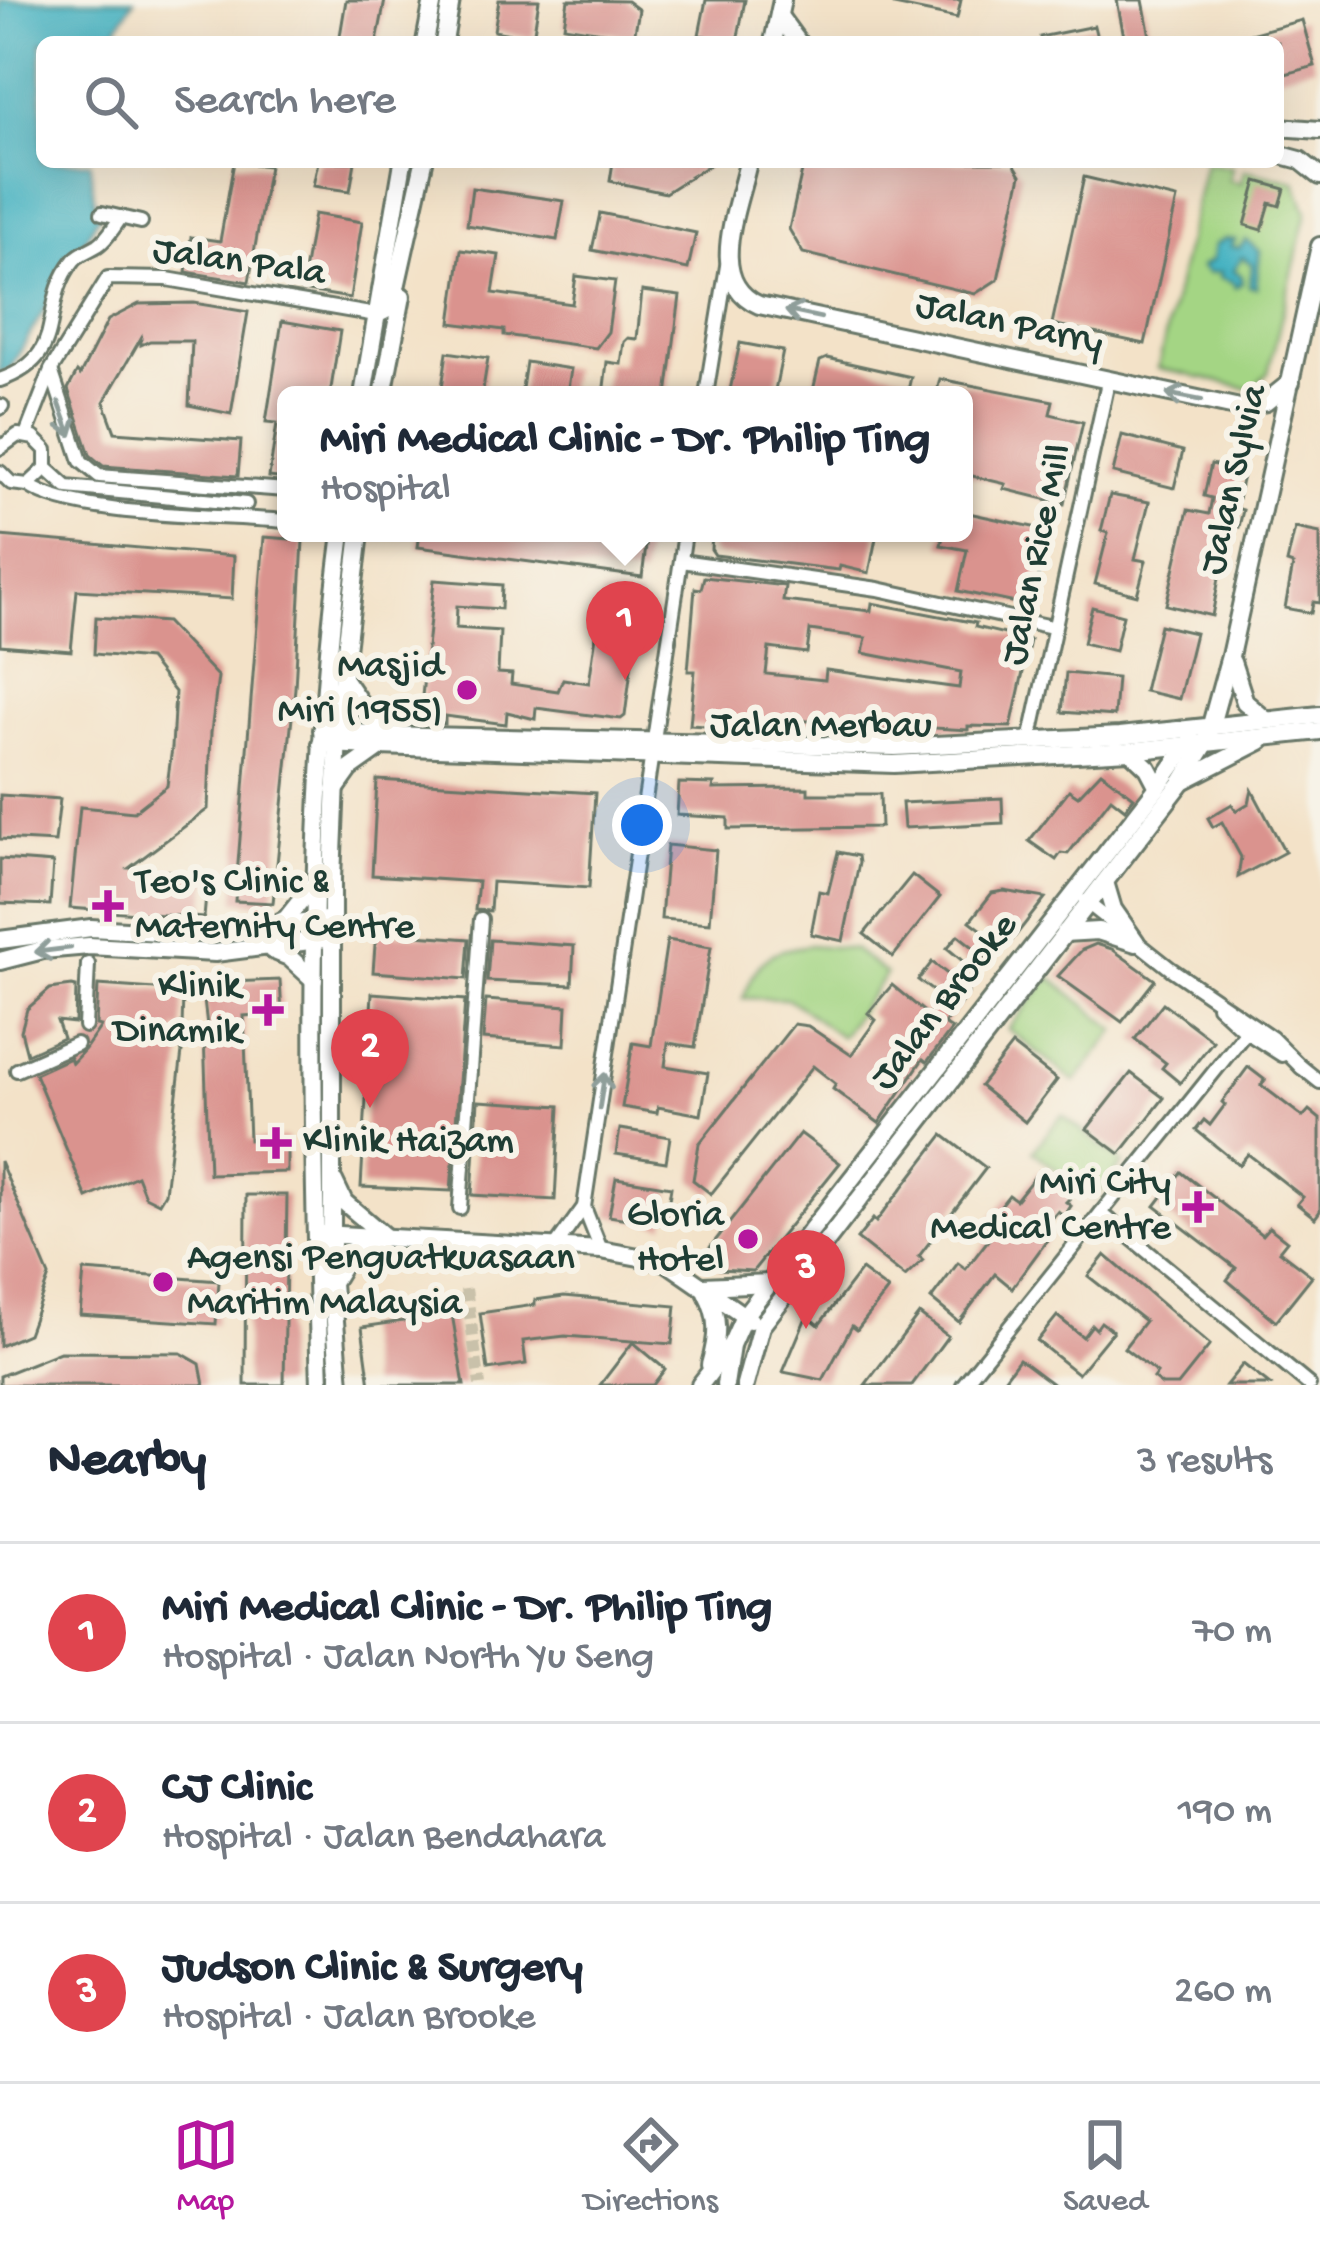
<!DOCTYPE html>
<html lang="en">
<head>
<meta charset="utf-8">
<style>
	body { margin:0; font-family:"Gochi Hand",sans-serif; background:#f6f6f7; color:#1f2937 }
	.you { position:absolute; left:642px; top:825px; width:42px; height:42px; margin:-30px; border:9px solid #fff; border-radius:50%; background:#1a73e8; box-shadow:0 0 0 18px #1a73e833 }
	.badge { display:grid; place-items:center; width:78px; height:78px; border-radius:50%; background:#b5179e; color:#fff; font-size:39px; font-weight:700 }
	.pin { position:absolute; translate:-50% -99px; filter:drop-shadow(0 3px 6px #0008) }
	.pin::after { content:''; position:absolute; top:63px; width:42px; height:36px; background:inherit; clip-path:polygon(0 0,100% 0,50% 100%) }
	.popup { position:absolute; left:277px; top:386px; width:696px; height:156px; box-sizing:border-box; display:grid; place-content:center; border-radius:18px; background:#fff; filter:drop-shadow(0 3px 9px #0005); font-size:39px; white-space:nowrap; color:#747a83 }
	.popup b { font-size:45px; color:#1f2937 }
	.popup::after { content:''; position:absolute; left:50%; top:100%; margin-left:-24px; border:24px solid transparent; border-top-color:#fff }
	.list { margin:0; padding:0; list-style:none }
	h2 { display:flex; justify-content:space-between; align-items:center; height:156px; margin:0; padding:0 48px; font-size:51px }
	h2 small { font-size:39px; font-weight:400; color:#747a83 }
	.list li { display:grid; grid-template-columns:78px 1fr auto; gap:36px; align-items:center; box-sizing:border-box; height:180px; padding:0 48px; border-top:3px solid #e0e1e3 }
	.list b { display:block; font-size:45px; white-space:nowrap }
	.list p { margin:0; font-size:39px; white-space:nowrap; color:#747a83 }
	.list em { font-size:39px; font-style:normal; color:#747a83 }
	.icon { flex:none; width:66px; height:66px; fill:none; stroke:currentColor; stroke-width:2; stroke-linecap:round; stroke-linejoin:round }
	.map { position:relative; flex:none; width:1320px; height:1385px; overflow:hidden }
	.search { position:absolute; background:#fff; box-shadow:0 12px 48px #0002; left:36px; right:36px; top:36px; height:132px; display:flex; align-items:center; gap:30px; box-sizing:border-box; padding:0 42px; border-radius:18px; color:#747a83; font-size:45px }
	.sheet { height:696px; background:#fff }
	nav { display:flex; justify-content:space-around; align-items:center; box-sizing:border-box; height:168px; border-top:3px solid #e0e1e3; background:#fff; font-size:33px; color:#747a83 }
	nav a { display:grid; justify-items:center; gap:6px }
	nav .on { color:#b5179e }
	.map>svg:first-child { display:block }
	.green { fill:#a4d584; stroke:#62895c; stroke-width:3 }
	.water { fill:#46b3c2; stroke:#32787b; stroke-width:3 }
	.building { fill:#da938e; fill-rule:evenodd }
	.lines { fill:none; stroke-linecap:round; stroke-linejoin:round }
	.street-tunnel { stroke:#c9c1aa; stroke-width:12; stroke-dasharray:12 6; stroke-linecap:butt }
	.street-casing { stroke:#697768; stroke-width:18 }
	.secondary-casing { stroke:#697768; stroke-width:22 }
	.street { stroke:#fff; stroke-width:12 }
	.secondary { stroke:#fff; stroke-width:16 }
	.oneway { stroke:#8f9e9a }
	.poi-dot { fill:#b5179e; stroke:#f7f3e8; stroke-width:4.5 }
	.labels { text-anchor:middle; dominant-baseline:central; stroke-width:12; stroke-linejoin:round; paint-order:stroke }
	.street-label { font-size:39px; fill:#1f3d34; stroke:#f7f3e8 }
	.poi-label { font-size:39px; fill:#1f3d34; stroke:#f7f3e8; text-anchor:end }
</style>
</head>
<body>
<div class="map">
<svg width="1320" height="1385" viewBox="0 0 1320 1385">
	<rect width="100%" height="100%" fill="#f7f3e8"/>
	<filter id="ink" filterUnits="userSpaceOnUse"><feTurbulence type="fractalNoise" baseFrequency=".00833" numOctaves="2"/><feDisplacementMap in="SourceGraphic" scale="24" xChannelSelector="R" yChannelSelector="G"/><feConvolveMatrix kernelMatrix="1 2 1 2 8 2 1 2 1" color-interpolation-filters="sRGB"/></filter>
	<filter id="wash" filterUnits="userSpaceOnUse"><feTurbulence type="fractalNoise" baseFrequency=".004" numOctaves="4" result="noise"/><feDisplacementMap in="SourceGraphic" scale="48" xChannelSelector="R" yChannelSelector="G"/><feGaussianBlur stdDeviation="2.7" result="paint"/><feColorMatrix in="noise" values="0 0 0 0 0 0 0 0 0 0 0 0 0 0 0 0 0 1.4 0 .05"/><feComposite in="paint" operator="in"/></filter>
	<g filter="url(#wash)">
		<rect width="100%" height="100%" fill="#f3e2c8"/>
		<g class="green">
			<path d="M1205,162L1232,167L1229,180L1241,183L1244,170L1295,181L1307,212L1268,373L1250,389L1158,368Z"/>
			<path d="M811,945L853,949L886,974L841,1037L789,999L743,998C761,956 765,951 811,945Z"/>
			<path d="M1050,977L1116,1030L1075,1082L1008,1029Z"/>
			<path d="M1062,1115L1123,1163L1094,1199L1033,1151Z"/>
		</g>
		<g class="water">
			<path d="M0,0H134L108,42H42V162H90L95,206L102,210L10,369L0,374Z"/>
			<path d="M1225,239L1235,240L1231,246L1239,248L1246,240L1260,251L1256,288L1249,286L1253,264L1242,257L1234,270L1242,276V283L1235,287L1233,282L1219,277L1221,272L1208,273L1201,267L1212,260L1214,245Z"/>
		</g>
		<g id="blocks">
			<g class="building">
				<path d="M346,0H385L377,42H339Z"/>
				<path d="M499,0H539L533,38L494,31Z"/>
				<path d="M568,0L627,1L639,10L634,37L564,26Z"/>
				<path d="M706,0H745L737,42L699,35Z"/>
				<path d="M894,0H961L957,18L894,5Z"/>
				<path d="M1117,0H1143L1151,42H1125Z"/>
				<path d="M1302,20L1315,66L1278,76V42H1233L1232,39Z"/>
				<path d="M1094,26L1098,42H1040V37Z"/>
				<path d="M234,162L269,166L249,282L186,272L191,237L220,241Z"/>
				<path d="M318,162H355L350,191L313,186Z"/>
				<path d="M613,162H714L665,193L610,181Z"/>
				<path d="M804,162H1013L1021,175L998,279L975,294L803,253L789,229Z"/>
				<path d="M1084,177L1177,199L1145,344L1052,324Z"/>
				<path d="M1257,181L1285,189L1280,206L1270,203L1262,230L1245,225Z"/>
				<path d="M472,188L564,201L557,240L467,225Z"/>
				<path d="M600,213L696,233L688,269L592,250Z"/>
				<path d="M314,214L362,222L350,298L301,290Z"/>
				<path d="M461,250L499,255L493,293L572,304L576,276L615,281L608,332L596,348L504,335V330L451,323Z"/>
				<path d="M642,291L680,296L667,395H603L607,362L621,364L624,342L628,338L637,339Z"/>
				<path d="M194,303L248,312L231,414L189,405L192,341H150L141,345V338L104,402L115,432L241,441L238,476L103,466L90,455L68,389L77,372L80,375L108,320L139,304Z"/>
				<path d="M282,321L340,331L330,395H286V479L269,477L277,423L266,422Z"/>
				<path d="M740,343L783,351L774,395H729Z"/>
				<path d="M447,352L488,358L482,395H441Z"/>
				<path d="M827,358L911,377L907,395H812L820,361Z"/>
				<path d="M526,362L571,369L567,395H521Z"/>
				<path d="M940,379L1053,401L1050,414L1083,422L1064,504L1004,489L1006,484L964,474V395H936Z"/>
				<path d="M1122,435L1183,451L1174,488L1113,473Z"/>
				<path d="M1211,464L1244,471L1236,508L1243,510L1239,527L1229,524L1212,616L1166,605L1188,510L1209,514L1212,498L1204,496Z"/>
				<path d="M1110,495L1149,502L1135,559L1146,561L1137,595L1095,584L1108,533L1101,531Z"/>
				<path d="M964,512L1051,531L1030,606L958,591L967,550L941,545L944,533H964Z"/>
				<path d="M1295,528L1320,533V603L1313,602L1311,613L1285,608L1293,565L1287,563Z"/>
				<path d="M420,533H605L647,539L642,577L418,547Z"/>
				<path d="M712,533H877L869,573L840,566L839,570L715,555L711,549Z"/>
				<path d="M0,536L234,556L232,599L77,590L71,651L0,645Z"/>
				<path d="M264,537L303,540L295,688L273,903L235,901Z"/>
				<path d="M704,577L785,586L783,601L871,611L872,603L976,623L975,627L1030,640L1011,727L968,726V730L900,726L899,733L800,720L799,732L690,725L695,671H688L695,588L701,589ZM810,630L866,638L863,653L961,672L959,688L826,670L825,680L766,674L769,648L807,653Z"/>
				<path d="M434,580L502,585L501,609L457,606L456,628L500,631L498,673L512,674L511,684L558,691L563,679L589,683L602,594L640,598L625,716L621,719L536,708L535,719L507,712L506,724L445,716V724L430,723L432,707L421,706Z"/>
				<path d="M1092,607L1123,615L1115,651L1083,643Z"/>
				<path d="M96,617L166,622L218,677L211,732L208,809L129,868L208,874L204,918L70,908L80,807L134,812L167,786L172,748L175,692L149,659L94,654Z"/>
				<path d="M1160,625L1195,633L1179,699L1144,691Z"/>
				<path d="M1066,673L1117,678L1114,716L1062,712Z"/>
				<path d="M1101,772L1134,797L1125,809L1111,798L1068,854L1061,853L1056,860L1029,841L1069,790L1078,796Z"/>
				<path d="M377,780L595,793L589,888L492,882L490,911L475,910L478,882L372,875Z"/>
				<path d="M679,783L714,784L713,789L808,788V794H880L881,827L728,829V818L677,815Z"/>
				<path d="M1252,790L1285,852L1238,877L1241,857L1222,822L1213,827L1208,818L1232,804L1236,811L1249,803Z"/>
				<path d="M0,795L60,799L55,842L0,839Z"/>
				<path d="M1002,798L1003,823L904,828L902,803Z"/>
				<path d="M667,845L716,850L710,923L661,919Z"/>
				<path d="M838,852L858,856L859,863L843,941L811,934L819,891L828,893Z"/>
				<path d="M0,859L53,863L50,905L0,903Z"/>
				<path d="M912,875L940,897L893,957L864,934Z"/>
				<path d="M1004,891L1045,898L1006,948L970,921L992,893Z"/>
				<path d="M376,932L469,939L466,979L373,972Z"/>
				<path d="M958,935L987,958L976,972L947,948Z"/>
				<path d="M490,940L574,946L572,985L487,981Z"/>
				<path d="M667,940L711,947L695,1047L668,1043L665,1066L708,1073L701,1115L658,1107L657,1113L622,1107L633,1043L651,1046Z"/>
				<path d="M1096,944L1112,949L1155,980L1122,1022L1058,976L1082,950Z"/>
				<path d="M932,962L968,990V994L944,1024L952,1029L927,1062L923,1059L879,1123L833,1089L836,1084L813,1066L711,1194L693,1180L699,1144L794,1024L808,1026L851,1055L876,1020L868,1013L892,985L928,1015L942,998L918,980Z"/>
				<path d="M280,980L282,1013L244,1016L249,1140L287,1138V1172L209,1174L204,1035L208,1034L202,983Z"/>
				<path d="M98,985L183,991L182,1029H175L182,1052L165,1193L159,1203L145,1196L137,1176L87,1198L35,1074L70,1058L72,1063L85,1049L101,1026L96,1025Z"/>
				<path d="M72,986L76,987L75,1023L57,1021L63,1038L27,1054L21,1031L27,1009L50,989Z"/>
				<path d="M372,993L465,1000L451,1191L361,1187Z"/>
				<path d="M486,1000L567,1006L565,1045L483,1039Z"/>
				<path d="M1163,1003L1213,1041L1180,1083L1162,1068L1166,1063L1135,1039Z"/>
				<path d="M1012,1045L1057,1080L1025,1122L980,1086Z"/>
				<path d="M1248,1067L1265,1080L1261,1085L1303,1117L1309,1110L1320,1119V1211L1315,1218L1297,1204L1303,1197L1248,1154L1239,1165L1196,1130L1204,1120L1210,1125L1225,1105L1222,1102Z"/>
				<path d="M1131,1073L1164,1098L1120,1154L1087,1129Z"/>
				<path d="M478,1101L560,1106L555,1200L472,1195Z"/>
				<path d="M620,1129L670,1137L666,1162L616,1154Z"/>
				<path d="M800,1133L840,1163L753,1271L719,1269L708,1250Z"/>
				<path d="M943,1135L986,1168L919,1256L923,1260L905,1277L857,1239L873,1219L876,1222Z"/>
				<path d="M0,1161L49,1276L28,1334L0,1346Z"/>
				<path d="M1039,1171L1071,1197L1066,1202L1071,1206L1064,1216L1058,1211L1043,1229L1051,1235L1012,1288L995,1274L959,1322L931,1299L958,1263L966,1269L999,1226L990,1219L1009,1195L1016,1200Z"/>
				<path d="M1181,1172L1262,1235L1269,1227L1287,1241L1279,1251L1312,1276L1276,1321L1227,1280L1236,1268L1155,1206Z"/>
				<path d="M616,1178L671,1187L665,1225L609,1216Z"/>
				<path d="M246,1195H287L284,1385H245Z"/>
				<path d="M1105,1255L1210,1345L1178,1385H1162L1153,1378L1157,1373L1124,1348L1145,1321L1088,1276Z"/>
				<path d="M861,1270L888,1290L857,1330L852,1326L823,1380L783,1372L807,1315L819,1325Z"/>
				<path d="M84,1271L219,1281L216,1324L80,1315Z"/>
				<path d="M564,1296L676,1306L672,1344L565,1336L523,1341L526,1364L488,1370L480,1313L535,1305V1300Z"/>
				<path d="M452,1314L464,1385H370L362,1327Z"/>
				<path d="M919,1314L948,1336L912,1385H865Z"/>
				<path d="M1057,1316L1083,1337L1092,1325L1096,1329L1101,1322L1113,1331L1078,1374L1037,1341Z"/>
				<path d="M633,1342L665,1369L653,1385H600Z"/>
				<path d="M60,1352L181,1353L200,1364L204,1385H0V1376Z"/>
				<path d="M1019,1359L1054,1385H1012L1004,1379Z"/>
				<path d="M1243,1364L1270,1385H1226Z"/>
			</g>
		</g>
	</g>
	<g filter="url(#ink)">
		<use href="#blocks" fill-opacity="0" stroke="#697768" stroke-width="3"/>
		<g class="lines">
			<path class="street-tunnel" d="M466,1289L480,1385"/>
			<g class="street-casing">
				<g id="street">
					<path d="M102,213L141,222"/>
					<path d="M0,380C72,355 36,307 74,260C80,253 90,250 98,245C107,239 115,226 121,217"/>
					<path d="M706,395L727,266"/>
					<path d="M0,408L2,406"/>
					<path d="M26,435L51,371"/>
					<path d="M0,448L18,435L34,438L46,450V468L67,487L246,504"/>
					<path d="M0,472L11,483L28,485L46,468"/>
					<path d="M28,485C74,518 224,515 286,521"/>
					<path d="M286,490L99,476L81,461L51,370L108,278L167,279L376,315"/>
					<path d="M681,561L878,589L1052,627"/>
					<path d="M1030,741L1108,382"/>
					<path d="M1085,901L1171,969L1272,1038L1302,1068"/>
					<path d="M1218,1006L1246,1032L1282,1055"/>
					<path d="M85,1026L88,964"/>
					<path d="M1300,1066L1320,1082"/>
					<path d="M17,1070L76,1044"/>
					<path d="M584,1207L601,1250"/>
					<path d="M460,1208L481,919"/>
					<path d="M1101,1213L1309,1385"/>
					<path d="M555,1247L584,1207L685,533"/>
					<path d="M963,1385L1246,1032"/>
				</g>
			</g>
			<g class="secondary-casing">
				<g id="secondary">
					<path d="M779,16L798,42"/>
					<path d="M425,42L433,0"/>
					<path d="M444,42L451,0"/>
					<path d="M773,42L782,0"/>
					<path d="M1278,127L1320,130"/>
					<path d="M1278,154L1300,160L1320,176"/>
					<path d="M748,162C739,207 704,281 759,305L1240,408L1266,402L1291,382"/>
					<path d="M376,315L390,308L393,301L424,162"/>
					<path d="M363,395L403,162"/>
					<path d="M383,395L402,296"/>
					<path d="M1232,662L1245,702L1266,720"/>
					<path d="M343,678L382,735"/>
					<path d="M322,730L382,735L895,747L1120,736L1320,715"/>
					<path d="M321,744L894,764L1130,751L1320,731"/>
					<path d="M1130,751L1148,768L1158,787"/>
					<path d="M1183,781L1261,741"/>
					<path d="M335,790L350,769L381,747"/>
					<path d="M1105,882L1113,909L1136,942"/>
					<path d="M274,925L286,919L313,885"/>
					<path d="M1064,933L1098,931L1136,943"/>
					<path d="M0,940L91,928L213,935L326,920"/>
					<path d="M272,950L289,957L314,980"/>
					<path d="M0,961L43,950L89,946L215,953L326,939"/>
					<path d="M334,1181L344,1202L384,1236"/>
					<path d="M322,1234L601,1250L666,1262L750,1320"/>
					<path d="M334,1279L351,1251L380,1239"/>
					<path d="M703,1286L770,1283"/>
					<path d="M706,1292C720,1318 718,1337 710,1365"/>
					<path d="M320,1385C311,1101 305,815 342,533"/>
					<path d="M340,1385L332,1283V879L339,708L360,533"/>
					<path d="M700,1385L731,1345L744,1316L1158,787L1191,740"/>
					<path d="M725,1385L731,1346"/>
					<path d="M745,1385L761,1326L1182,782L1206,743L1230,656L1320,246"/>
				</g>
			</g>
			<use href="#street" class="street"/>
			<use href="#secondary" class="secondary"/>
		</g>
		<defs><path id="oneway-shaft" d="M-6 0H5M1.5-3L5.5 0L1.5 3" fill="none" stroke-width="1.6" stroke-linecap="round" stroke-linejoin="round" transform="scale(3)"/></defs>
		<g class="oneway">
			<use href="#oneway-shaft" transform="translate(803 314) rotate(-168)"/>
			<use href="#oneway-shaft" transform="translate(1184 397) rotate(-169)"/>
			<use href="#oneway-shaft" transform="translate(65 419) rotate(70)"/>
			<use href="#oneway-shaft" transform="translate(53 950) rotate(173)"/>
			<use href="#oneway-shaft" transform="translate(602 1091) rotate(-81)"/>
		</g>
	</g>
	<g class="poi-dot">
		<circle cx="467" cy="690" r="12"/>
		<path d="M102 888h12v12h12v12h-12v12h-12v-12h-12v-12h12z"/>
		<path d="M262 992h12v12h12v12h-12v12h-12v-12h-12v-12h12z"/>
		<path d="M270 1125h12v12h12v12h-12v12h-12v-12h-12v-12h12z"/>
		<path d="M1192 1189h12v12h12v12h-12v12h-12v-12h-12v-12h12z"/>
		<circle cx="748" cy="1239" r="12"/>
		<circle cx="163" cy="1282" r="12"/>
	</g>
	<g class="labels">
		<g class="street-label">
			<text transform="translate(239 264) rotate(8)">Jalan Pala</text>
			<text transform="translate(1009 326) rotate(12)">Jalan Parry</text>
			<text transform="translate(1236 480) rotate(-77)">Jalan Sylvia</text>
			<text transform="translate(1039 555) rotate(-78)">Jalan Rice Mill</text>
			<text x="821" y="728">Jalan Merbau</text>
			<text transform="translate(946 1003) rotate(-52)">Jalan Brooke</text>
		</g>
		<g class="poi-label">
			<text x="443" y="668">Masjid<tspan x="443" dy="45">Miri (1955)</tspan></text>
			<text x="135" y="884" text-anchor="start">Teo's Clinic &amp;<tspan x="135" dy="45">Maternity Centre</tspan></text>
			<text x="241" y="988">Klinik<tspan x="241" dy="45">Dinamik</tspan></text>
			<text x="303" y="1143" text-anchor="start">Klinik Haizam</text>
			<text x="1171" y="1185">Miri City<tspan x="1171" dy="45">Medical Centre</tspan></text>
			<text x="724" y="1217">Gloria<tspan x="724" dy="45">Hotel</tspan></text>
			<text x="187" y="1260" text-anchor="start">Agensi Penguatkuasaan<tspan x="187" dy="45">Maritim Malaysia</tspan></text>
		</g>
	</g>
</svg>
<div class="you"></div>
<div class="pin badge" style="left:625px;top:680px;background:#e0444e">1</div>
<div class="popup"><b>Miri Medical Clinic - Dr. Philip Ting</b>Hospital</div>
<div class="pin badge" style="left:370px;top:1108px;background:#e0444e">2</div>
<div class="pin badge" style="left:806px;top:1329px;background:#e0444e">3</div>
<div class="search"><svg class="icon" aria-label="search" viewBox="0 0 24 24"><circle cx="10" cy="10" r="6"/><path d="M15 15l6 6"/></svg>Search here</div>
</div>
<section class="sheet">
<h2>Nearby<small>3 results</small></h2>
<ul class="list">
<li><span class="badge" style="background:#e0444e">1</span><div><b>Miri Medical Clinic - Dr. Philip Ting</b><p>Hospital · Jalan North Yu Seng</p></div><em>70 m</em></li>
<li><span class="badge" style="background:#e0444e">2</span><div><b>CJ Clinic</b><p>Hospital · Jalan Bendahara</p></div><em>190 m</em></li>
<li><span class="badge" style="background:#e0444e">3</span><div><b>Judson Clinic &amp; Surgery</b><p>Hospital · Jalan Brooke</p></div><em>260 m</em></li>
</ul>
</section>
<nav>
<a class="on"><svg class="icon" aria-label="map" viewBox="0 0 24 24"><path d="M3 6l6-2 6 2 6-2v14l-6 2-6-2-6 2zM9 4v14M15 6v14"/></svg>Map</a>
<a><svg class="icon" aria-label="directions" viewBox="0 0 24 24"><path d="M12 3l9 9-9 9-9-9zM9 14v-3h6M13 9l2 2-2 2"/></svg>Directions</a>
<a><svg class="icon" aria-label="saved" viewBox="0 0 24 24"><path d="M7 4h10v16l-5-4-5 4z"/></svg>Saved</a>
</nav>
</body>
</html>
